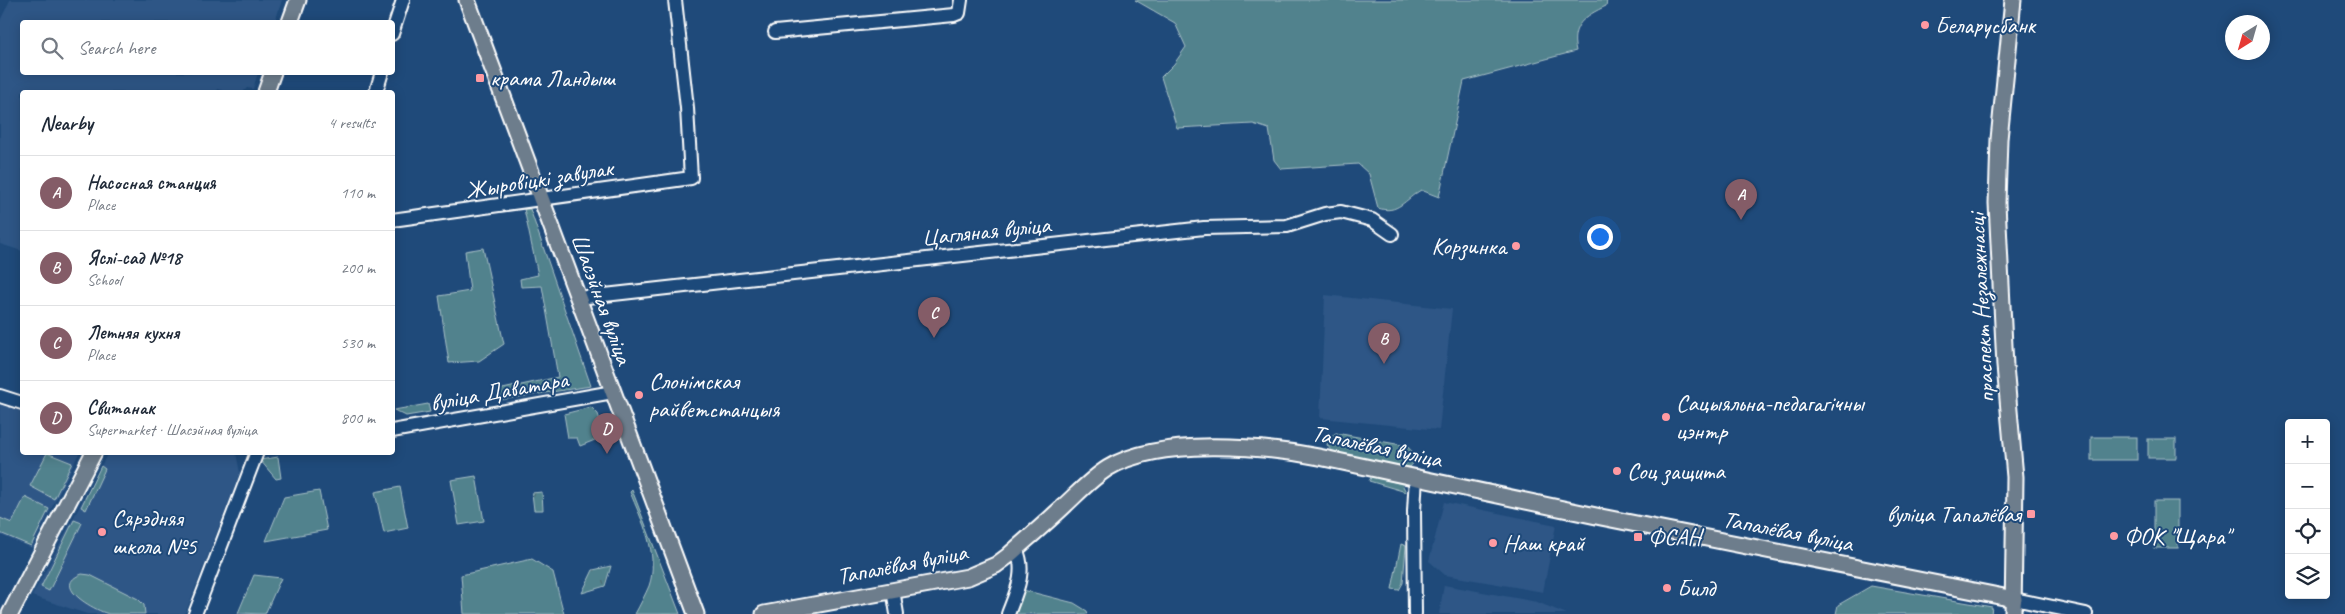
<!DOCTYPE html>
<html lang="en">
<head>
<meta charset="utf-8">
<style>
	body { margin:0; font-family:Caveat,sans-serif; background:#f2f2f3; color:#1f2937 }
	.controls { position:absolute; right:15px; bottom:15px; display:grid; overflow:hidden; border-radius:5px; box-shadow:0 2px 12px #0003 }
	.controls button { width:45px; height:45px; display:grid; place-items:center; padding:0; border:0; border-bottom:1px solid #e0e1e3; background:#fff; color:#1f2937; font:25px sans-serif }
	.compass { position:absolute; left:2225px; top:15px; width:45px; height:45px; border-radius:50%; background:#fff; box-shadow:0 2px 12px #0003; rotate:217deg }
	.you { position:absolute; left:1599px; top:236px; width:18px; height:18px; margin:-12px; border:4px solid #fff; border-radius:50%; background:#1a73e8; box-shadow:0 0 0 8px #1a73e833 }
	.badge { display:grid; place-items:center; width:32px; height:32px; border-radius:50%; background:#845c67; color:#fff; font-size:16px; font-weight:700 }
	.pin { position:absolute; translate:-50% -41px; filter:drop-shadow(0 1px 2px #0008) }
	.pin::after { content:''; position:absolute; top:26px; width:18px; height:15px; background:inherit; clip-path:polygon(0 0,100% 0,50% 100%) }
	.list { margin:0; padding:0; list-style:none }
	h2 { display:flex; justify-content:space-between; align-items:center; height:65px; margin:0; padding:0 20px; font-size:21px }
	h2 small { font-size:16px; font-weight:400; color:#747a83 }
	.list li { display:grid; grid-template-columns:32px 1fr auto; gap:15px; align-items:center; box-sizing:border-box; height:75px; padding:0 20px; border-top:1px solid #e0e1e3 }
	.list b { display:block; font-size:19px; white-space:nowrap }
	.list p { margin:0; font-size:16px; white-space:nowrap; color:#747a83 }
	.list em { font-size:16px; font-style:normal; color:#747a83 }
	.icon { flex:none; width:28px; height:28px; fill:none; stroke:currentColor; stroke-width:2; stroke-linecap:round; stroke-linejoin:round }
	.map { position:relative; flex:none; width:2345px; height:614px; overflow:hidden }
	.search { position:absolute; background:#fff; box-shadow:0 2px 12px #0003; left:20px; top:20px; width:375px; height:55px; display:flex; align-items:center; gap:12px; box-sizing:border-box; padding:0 18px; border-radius:5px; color:#747a83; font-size:19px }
	.panel { position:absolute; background:#fff; box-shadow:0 2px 12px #0003; left:20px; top:90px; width:375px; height:365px; border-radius:5px }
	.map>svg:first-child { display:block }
	.built { fill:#2d5686 }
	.grass { fill:#51828d; stroke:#a8c0c6 }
	.park { fill:url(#park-tufts); stroke:#a8c0c6 }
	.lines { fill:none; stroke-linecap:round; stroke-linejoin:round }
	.minor-casing { stroke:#fff; stroke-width:16 }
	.major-casing { stroke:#fff; stroke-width:19 }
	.minor { stroke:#1f4a7a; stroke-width:12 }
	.major { stroke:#6d7d8c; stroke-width:15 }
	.poi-dot { fill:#ff9aa2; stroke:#1f4a7a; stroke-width:2 }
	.labels { text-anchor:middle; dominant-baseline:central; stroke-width:4; stroke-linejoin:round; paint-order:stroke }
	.poi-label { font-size:24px; fill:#fff; stroke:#1f4a7a; text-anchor:start }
	.street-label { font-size:24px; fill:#fff; stroke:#1f4a7a }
</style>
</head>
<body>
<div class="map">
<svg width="2345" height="614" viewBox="0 0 2345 614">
	<defs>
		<pattern id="park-tufts" width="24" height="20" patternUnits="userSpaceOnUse" patternTransform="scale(1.25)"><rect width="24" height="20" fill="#51828d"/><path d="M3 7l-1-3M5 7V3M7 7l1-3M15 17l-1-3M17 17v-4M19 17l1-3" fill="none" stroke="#4f6a70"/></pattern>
	</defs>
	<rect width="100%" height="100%" fill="#1f4a7a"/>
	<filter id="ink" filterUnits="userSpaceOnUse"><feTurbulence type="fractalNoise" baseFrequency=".02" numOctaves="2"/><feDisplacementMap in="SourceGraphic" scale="10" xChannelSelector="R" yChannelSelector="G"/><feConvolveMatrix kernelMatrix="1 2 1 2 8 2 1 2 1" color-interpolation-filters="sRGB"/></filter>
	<g filter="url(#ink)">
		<g class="built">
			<path d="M10,0H282L275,22H22V72L258,73L253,89L247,88L243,92H228L218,89L216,92H22V251L0,244V21Z"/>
			<path d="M1325,295L1452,309L1439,430L1320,418Z"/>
			<path d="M0,402L22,409V452L79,453L32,548L0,535Z"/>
			<path d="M108,453H236L240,473L185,614H87L32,596Z"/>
			<path d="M1444,502L1556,525L1543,592L1445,575L1429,561Z"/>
			<path d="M1444,585L1537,602L1567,614H1439Z"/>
		</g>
		<g class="grass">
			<path d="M1135,0H1607L1606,6C1585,16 1570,25 1576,51L1464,81L1439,197L1421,190C1405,199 1398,215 1378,208L1369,174L1358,164L1281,169L1274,160L1269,129L1253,124L1177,128L1161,77L1174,64L1186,47L1175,23Z"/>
			<path d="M524,209H530L591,386L499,400L498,390L558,377L542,286L521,287L520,279L538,275Z"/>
			<path d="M483,248L504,344L479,361L449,363L439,296L470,291L465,251Z"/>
			<path d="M428,404L430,412L406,416L394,410Z"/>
			<path d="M591,407L598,414L605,436L580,446L577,438H568L564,414Z"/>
			<path d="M1336,433L1407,446L1414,454L1415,461L1410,467H1401L1340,454L1331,450L1327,445L1329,437Z"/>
			<rect x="2091" y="437" width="46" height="23"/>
			<rect x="2148" y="439" width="28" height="19"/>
			<path d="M47,453L72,463L54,499L30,486Z"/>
			<path d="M278,457L281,478L276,479L260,460Z"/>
			<path d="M101,466L105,469L86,510L81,507Z"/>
			<path d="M476,476L484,521L459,525L451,480Z"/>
			<path d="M1372,476L1402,484L1406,492L1369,481Z"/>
			<path d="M400,487L408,528L384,533L375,492Z"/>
			<path d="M632,490L680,614H635C640,605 645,595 649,586C660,555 641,519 630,492Z"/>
			<path d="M319,491L327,530L266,541L284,497Z"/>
			<path d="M25,497L49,509L31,546L0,533V518L12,523Z"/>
			<rect x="2154" y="501" width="24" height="47"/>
			<path d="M74,520L82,523L49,591L41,587Z"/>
			<path d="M1401,544L1406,546L1403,583L1399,590L1392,589Z"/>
			<path d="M532,559L553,572L564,614H464L461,575Z"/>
			<path d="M82,574L90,575L138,599L144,605L145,614C134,614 120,614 109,614C96,611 49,586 82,574Z"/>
			<path d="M254,575L281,578L265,614L238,613Z"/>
			<path d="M1871,586L1992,607L1991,614H1836L1838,605Z"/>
			<path d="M1023,590L1074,603L1087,611L1088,614H1014Z"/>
		</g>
		<g class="park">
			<path d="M542,492L543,510H534L532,493Z"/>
			<path d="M611,566L605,586L582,593L593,570Z"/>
		</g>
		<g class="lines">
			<g class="minor-casing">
				<g id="minor">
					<path d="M775,32L954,15L959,13L961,0"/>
					<path d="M392,34L403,0"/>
					<path d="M376,92L382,72"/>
					<path d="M392,220L691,178L687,108L675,0"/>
					<path d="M578,298L1204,228L1287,226L1325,214L1341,212L1372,220L1392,234"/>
					<path d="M0,396L22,403"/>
					<path d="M392,431L613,392"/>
					<path d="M893,590L897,614"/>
					<path d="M2014,599L2086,614"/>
					<path d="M195,614L257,452"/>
					<path d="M1008,614C1016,593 1027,571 1016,549"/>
					<path d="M1415,614L1414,511L1416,476"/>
				</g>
			</g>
			<g class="major-casing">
				<g id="major">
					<path d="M467,0L696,614"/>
					<path d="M2013,0L1999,139L1997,203L2005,366L2015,477L2013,614"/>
					<path d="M290,22L298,0"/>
					<path d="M266,92L273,72"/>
					<path d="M10,614L94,452"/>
					<path d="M764,614L968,577L996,565L1008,556C1027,539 1046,523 1065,505C1079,492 1092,478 1108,468C1159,437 1263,446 1319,457L1601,517L2014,599"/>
				</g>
			</g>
			<use href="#minor" class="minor"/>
			<use href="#major" class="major"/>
		</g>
	</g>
	<g class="poi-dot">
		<circle cx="1925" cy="25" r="5"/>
		<rect x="475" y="73" width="10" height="10" rx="2.5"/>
		<circle cx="1516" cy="246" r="5"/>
		<circle cx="639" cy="395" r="5"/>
		<circle cx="1666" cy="417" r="5"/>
		<circle cx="1617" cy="471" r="5"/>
		<rect x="2026" y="509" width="10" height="10" rx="2.5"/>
		<circle cx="102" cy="532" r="5"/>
		<circle cx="2114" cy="536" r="5"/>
		<rect x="1633" y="532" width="10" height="10" rx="2.5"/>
		<circle cx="1493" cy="543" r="5"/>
		<circle cx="1667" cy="588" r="5"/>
	</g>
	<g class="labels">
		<g class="poi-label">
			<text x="1935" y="25">Беларусбанк</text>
			<text x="490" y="78">крама Ландыш</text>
			<text x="1506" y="246" text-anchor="end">Корзинка</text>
			<text x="649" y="381">Слонімская<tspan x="649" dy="28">райветстанцыя</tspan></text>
			<text x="1676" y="403">Сацыяльна-педагагічны<tspan x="1676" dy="28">цэнтр</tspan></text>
			<text x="1627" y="471">Соц защита</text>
			<text x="2021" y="514" text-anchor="end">вуліца Тапалёвая</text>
			<text x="112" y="518">Сярэдняя<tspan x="112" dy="28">школа №5</tspan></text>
			<text x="2124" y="536">ФОК "Щара"</text>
			<text x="1648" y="537">ФСАН</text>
			<text x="1503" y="543">Наш край</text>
			<text x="1677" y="588">Билд</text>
		</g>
		<g class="street-label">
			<text transform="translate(539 179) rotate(-9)">Жыровіцкі завулак</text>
			<text transform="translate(986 231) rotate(-6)">Цагляная вуліца</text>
			<text transform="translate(602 299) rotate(70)">Шасэйная вуліца</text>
			<text transform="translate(1981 308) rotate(-93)">праспект Незалежнасці</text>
			<text transform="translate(499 391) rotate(-10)">вуліца Даватара</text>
			<text transform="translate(1377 446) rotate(12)">Тапалёвая вуліца</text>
			<text transform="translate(1788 531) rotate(11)">Тапалёвая вуліца</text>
			<text transform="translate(902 564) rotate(-11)">Тапалёвая вуліца</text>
		</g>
	</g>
</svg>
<div class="controls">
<button>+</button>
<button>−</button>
<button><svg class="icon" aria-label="locate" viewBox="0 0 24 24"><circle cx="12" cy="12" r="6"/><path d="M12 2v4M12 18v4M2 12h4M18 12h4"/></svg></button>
<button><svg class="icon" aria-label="layers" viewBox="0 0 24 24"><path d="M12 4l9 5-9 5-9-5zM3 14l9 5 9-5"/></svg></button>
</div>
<svg class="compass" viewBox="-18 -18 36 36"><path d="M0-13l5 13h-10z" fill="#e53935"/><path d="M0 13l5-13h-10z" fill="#747a83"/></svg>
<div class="you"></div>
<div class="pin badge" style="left:1741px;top:220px">A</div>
<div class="pin badge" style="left:1384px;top:364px">B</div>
<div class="pin badge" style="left:934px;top:338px">C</div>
<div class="pin badge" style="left:607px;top:454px">D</div>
<div class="search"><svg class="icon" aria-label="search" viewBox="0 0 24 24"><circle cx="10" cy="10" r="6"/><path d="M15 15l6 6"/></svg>Search here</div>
<section class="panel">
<h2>Nearby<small>4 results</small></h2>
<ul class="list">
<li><span class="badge">A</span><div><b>Насосная станция</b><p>Place</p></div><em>110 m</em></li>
<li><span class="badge">B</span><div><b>Яслі-сад №18</b><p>School</p></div><em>200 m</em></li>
<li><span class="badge">C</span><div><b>Летняя кухня</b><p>Place</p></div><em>530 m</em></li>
<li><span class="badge">D</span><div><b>Свитанак</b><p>Supermarket · Шасэйная вуліца</p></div><em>800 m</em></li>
</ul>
</section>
</div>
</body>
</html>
